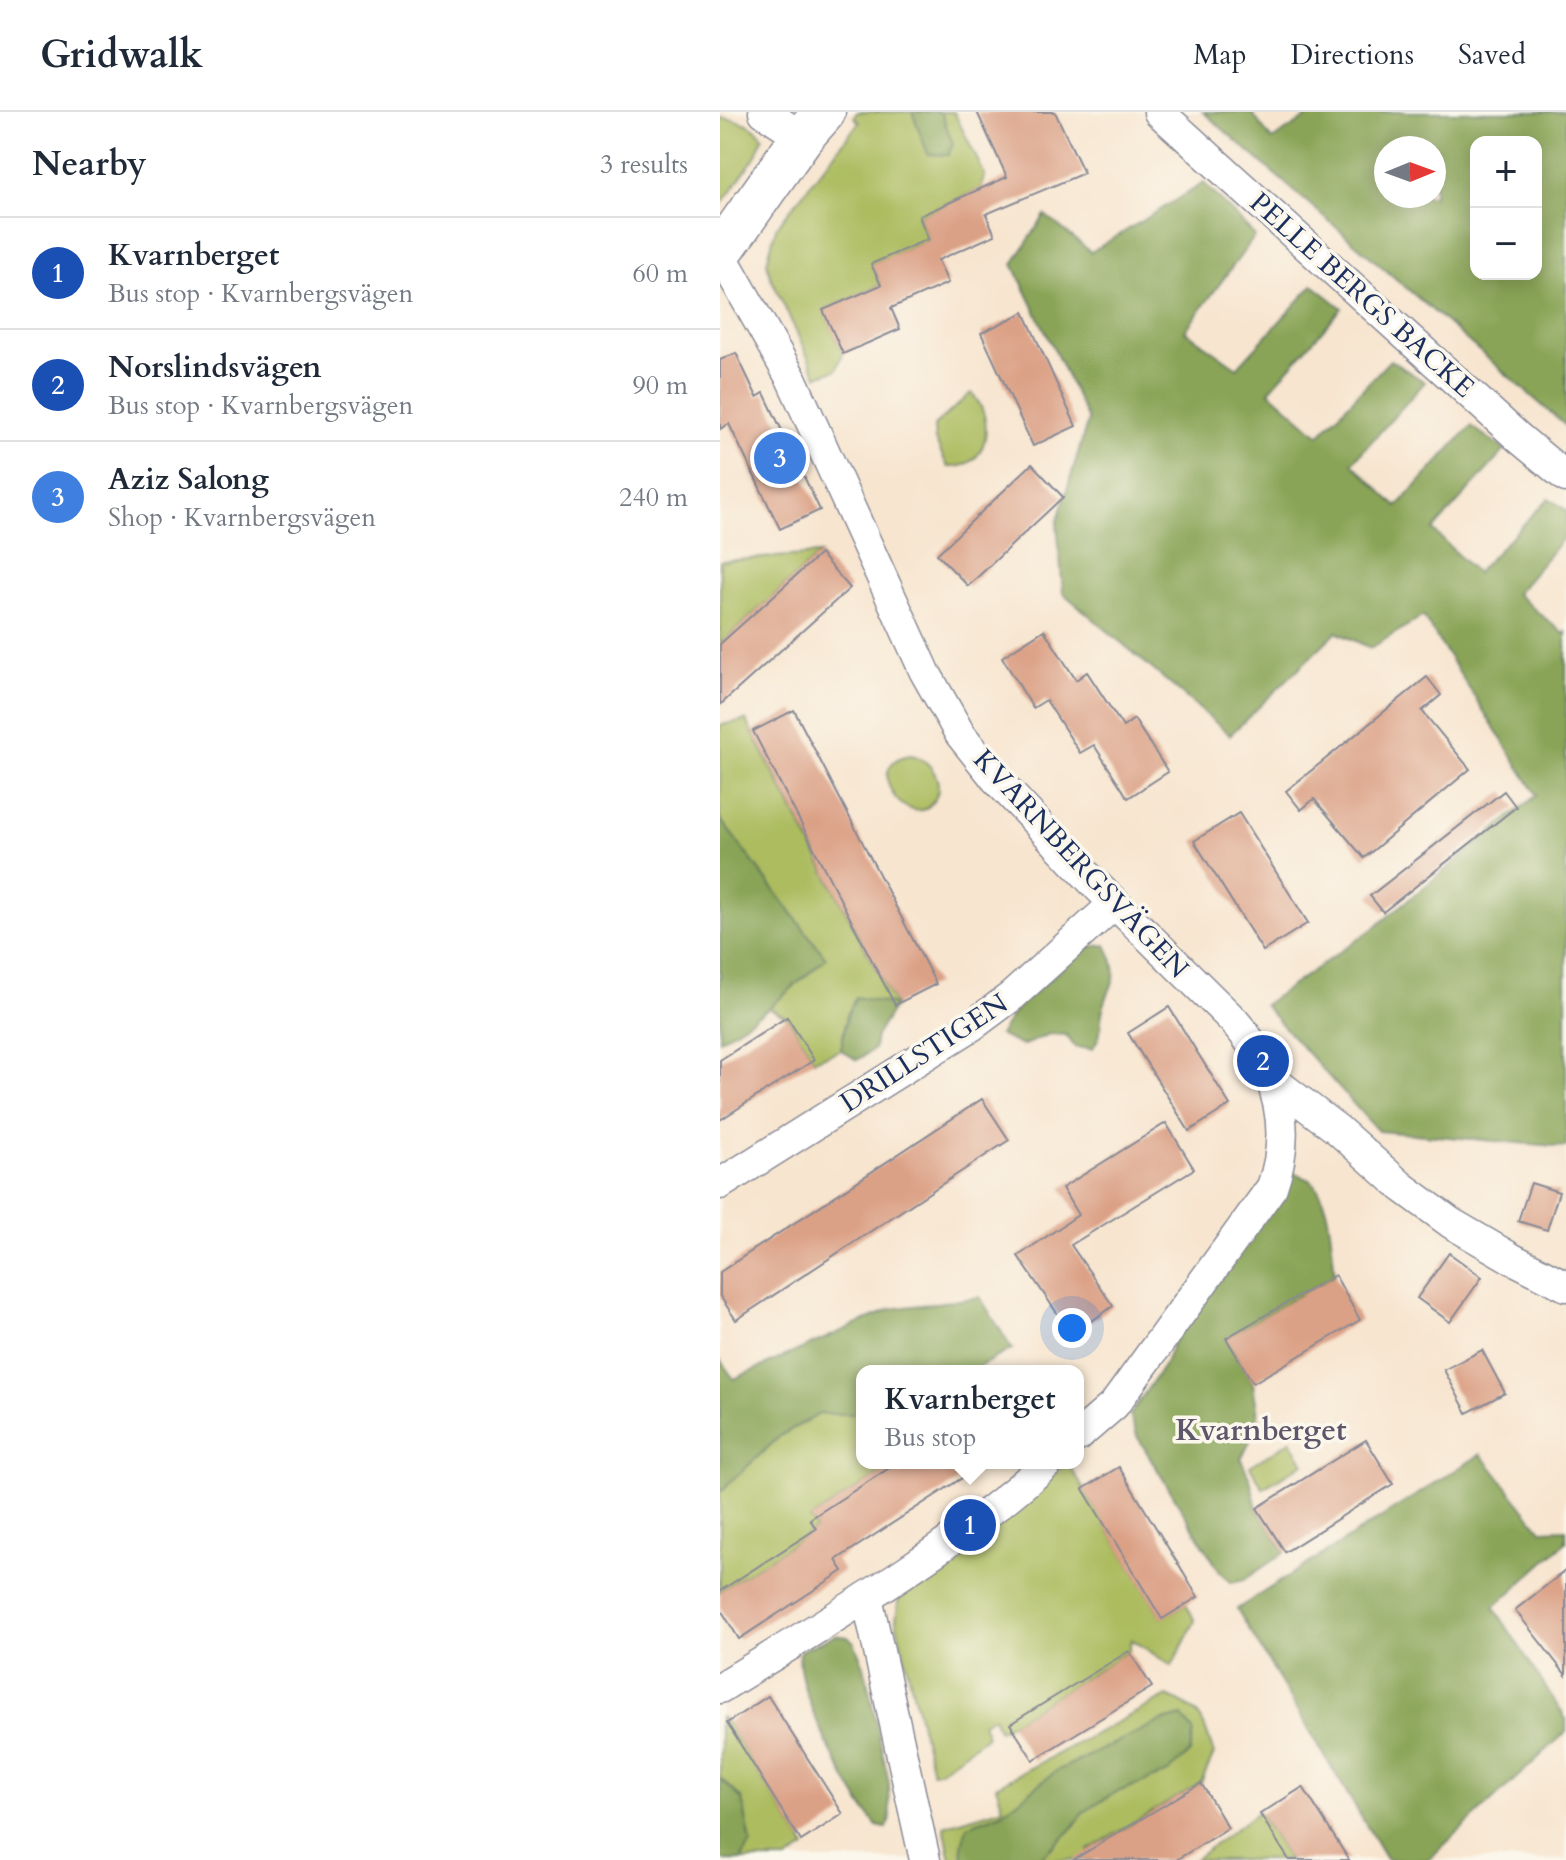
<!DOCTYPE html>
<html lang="en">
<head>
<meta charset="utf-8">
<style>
	body { margin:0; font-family:Cardo,serif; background:#f6f6f7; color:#1f2937 }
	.controls { position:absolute; right:24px; top:24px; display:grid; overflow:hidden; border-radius:16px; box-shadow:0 4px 20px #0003 }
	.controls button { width:72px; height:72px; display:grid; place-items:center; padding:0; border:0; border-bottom:2px solid #e0e1e3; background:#fff; color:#1f2937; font:40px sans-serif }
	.compass { position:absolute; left:654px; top:24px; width:72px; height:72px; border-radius:50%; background:#fff; box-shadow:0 4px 20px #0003; rotate:89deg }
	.you { position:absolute; left:352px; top:1216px; width:28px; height:28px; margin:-20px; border:6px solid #fff; border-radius:50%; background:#1a73e8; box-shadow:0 0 0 12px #1a73e833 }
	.badge { display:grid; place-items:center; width:52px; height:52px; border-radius:50%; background:#c8321e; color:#fff; font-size:26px; font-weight:700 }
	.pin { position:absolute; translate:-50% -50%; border:4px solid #fff; box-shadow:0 2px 8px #0006 }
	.popup { position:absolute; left:136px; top:1253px; width:228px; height:104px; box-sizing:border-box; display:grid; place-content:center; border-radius:16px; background:#fff; filter:drop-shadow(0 2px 6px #0005); font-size:26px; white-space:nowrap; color:#747a83 }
	.popup b { font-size:30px; color:#1f2937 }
	.popup::after { content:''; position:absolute; left:50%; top:100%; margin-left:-16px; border:16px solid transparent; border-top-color:#fff }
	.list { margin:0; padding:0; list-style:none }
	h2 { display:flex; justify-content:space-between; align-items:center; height:104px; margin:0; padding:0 32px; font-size:34px }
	h2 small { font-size:26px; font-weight:400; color:#747a83 }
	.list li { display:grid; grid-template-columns:52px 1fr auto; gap:24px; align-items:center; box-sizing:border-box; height:112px; padding:0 32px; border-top:2px solid #e0e1e3 }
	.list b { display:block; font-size:30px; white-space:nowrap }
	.list p { margin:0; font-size:26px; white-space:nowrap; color:#747a83 }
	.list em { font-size:26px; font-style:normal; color:#747a83 }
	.map { position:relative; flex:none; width:846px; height:1748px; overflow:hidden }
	header { display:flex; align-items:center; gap:48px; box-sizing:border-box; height:112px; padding:0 40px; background:#fff; border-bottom:2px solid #e0e1e3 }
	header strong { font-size:38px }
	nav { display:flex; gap:44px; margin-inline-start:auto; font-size:28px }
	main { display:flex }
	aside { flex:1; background:#fff }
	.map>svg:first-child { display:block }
	.green { fill:#acbc5f; stroke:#64765e; stroke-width:2 }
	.forest { fill:#89a456; stroke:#526a5a; stroke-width:2; fill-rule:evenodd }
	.building { fill:#dba186 }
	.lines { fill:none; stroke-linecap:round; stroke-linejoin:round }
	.street-casing { stroke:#898a96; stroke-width:33 }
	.secondary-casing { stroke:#898a96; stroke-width:45 }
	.street { stroke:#fff; stroke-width:30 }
	.secondary { stroke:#fff; stroke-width:42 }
	.labels { text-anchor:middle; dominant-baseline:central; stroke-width:7; stroke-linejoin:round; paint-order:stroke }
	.street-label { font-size:28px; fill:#1b2f5e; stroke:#fbf7ec }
	.neighbourhood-label { font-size:30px; font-weight:bold; fill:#5e576c; stroke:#fbf7ec }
</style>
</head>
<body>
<header>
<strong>Gridwalk</strong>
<nav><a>Map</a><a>Directions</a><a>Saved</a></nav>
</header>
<main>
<aside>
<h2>Nearby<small>3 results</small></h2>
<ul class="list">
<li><span class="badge" style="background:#1a4fb4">1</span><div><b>Kvarnberget</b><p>Bus stop · Kvarnbergsvägen</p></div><em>60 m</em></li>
<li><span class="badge" style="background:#1a4fb4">2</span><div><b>Norslindsvägen</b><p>Bus stop · Kvarnbergsvägen</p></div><em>90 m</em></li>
<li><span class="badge" style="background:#3f7fe0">3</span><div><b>Aziz Salong</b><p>Shop · Kvarnbergsvägen</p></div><em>240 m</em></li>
</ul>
</aside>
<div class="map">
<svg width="846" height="1748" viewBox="0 0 846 1748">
	<rect width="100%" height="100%" fill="#fbf7ec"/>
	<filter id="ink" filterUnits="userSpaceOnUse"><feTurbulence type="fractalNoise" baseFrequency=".0125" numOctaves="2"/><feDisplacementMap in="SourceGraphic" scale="16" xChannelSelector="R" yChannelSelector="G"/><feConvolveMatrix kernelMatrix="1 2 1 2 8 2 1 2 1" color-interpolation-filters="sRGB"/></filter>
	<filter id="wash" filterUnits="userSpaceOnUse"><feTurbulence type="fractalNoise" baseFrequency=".006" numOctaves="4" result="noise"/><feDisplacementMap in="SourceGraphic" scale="32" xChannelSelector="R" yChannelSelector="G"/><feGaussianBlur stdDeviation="1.8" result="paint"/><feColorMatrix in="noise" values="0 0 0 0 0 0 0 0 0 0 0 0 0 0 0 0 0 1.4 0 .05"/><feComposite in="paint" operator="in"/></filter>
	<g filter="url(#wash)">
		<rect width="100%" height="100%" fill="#f7e5cf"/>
		<g class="green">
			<path d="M137,0H234L265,63L259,84L256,79L199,104L208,127L152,152L161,173L104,198L123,242L116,258L97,264L51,166L47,150L56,116L139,10L134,5Z"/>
			<path d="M0,6C16,7 33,11 43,25L35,45L0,94Z"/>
			<path d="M251,281C276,304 270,358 228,355L215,328L214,314Z"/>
			<path d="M100,442L0,532V449Z"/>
			<path d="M26,608L175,893L127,903L121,938L94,948L67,905L49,896L106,846L0,707V613Z"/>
			<path d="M191,643C212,647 227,674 212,691C186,721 139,650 191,643Z"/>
			<path d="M99,1302H142V1351H177L90,1407L96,1417L0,1479V1380L61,1323Z"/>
			<path d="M571,1329L584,1351L543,1376L530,1354Z"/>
			<path d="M348,1351L442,1506L466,1492L475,1509L452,1554L411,1527L409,1539L290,1612L279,1618L273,1605L262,1611L267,1624L219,1659L212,1660L176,1509L179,1481L188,1471Z"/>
			<path d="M447,1584C484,1599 482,1607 494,1642L481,1671L368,1738L373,1748H231L224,1714L283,1696L276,1674Z"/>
			<path d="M0,1605L7,1611L86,1736L67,1748H21L31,1731L22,1687L0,1666Z"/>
			<path d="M538,1700L569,1748H474Z"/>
		</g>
		<g class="forest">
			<path d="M192,0H221L233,32L228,43L208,42Z"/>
			<path d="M483,0H531L552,28L595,0H846V314ZM756,30H816V162H756ZM666,36H714V84H666Z"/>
			<path d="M484,71L535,124L465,219L517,256L593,173L622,196L549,279L599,323L670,248L705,270L632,351L677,395L751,314L785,338L713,418L756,461L829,386L846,398V423L796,482L844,522L846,520V1035L658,1019L544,893L654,816L817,683L703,504L651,536L616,520L510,623L343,481L337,411L368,308L293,152L325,103L371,140Z"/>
			<path d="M0,707L106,846L49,896L0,928Z"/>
			<path d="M386,833C404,869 390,867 382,901C379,916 383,924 372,937L355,935L346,923L329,922L302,934L279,923L296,897L366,835Z"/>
			<path d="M136,885L175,893L156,924L154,937L137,948L121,938L127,903Z"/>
			<path d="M575,1061C580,1064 587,1066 592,1070C611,1087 612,1139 615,1163L507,1226L533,1271L539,1310L521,1347L530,1367L537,1396L565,1440L524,1468L512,1471L500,1460L417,1324L410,1303L445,1251L452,1233L564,1066Z"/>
			<path d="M260,1185L292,1237L251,1259H142V1302H99L61,1323L0,1380V1248L14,1267L171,1197Z"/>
			<path d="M761,1342L821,1418L846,1417V1430L774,1495L846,1607V1620L708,1748H667L517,1497Z"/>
			<path d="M115,1523L128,1525L134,1530L144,1554L169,1671L170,1708L166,1716L157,1714C131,1683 73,1577 80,1539Z"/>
			<path d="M462,1604L474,1620L470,1641L447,1661L395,1681L364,1700L351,1718L318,1748H243L242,1733L247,1714L282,1701L336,1659L439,1610Z"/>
			<path d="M0,1666L22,1687L31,1731L21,1748H0Z"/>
		</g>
		<g id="blocks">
			<g class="building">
				<path d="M257,0H335L364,61L266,102L275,123L218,148L228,171L171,196L180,217L123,242L103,198L161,173L151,152L208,127L199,104L287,65Z"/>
				<path d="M304,200L356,314L313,334L261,221Z"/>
				<path d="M16,241L37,285L44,281L100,398L60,417L9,312L0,317V248Z"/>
				<path d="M312,352L343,385L248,474L217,442Z"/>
				<path d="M100,442L130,476L0,593V532Z"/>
				<path d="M324,518L356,568L367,560L403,615L414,607L448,660L408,686L374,633L360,641L326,588L313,596L282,545Z"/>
				<path d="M707,565L721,583L702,599L750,657L644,746L594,687L581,698L566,679Z"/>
				<path d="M74,598L216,872L175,893L33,619Z"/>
				<path d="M784,679L796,695L663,800L650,784Z"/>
				<path d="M519,701L588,811L543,839L474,729Z"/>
				<path d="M449,895L510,993L469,1019L408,921Z"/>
				<path d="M67,905L94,948L0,1008V948Z"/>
				<path d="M262,987L289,1028L16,1208L0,1184V1160Z"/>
				<path d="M446,1011L474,1057L351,1133L393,1194L352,1223L298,1144L358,1103L342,1076Z"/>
				<path d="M811,1071L839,1080L827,1118L798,1109Z"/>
				<path d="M729,1141L762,1165L730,1210L697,1186Z"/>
				<path d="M615,1163L640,1208L533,1271L506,1226Z"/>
				<path d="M762,1238L785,1281L747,1301L724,1258Z"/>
				<path d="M646,1328L673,1372L565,1440L537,1396Z"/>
				<path d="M177,1351H265L116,1448L123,1459L19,1527L0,1496V1479L96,1417L90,1407Z"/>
				<path d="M399,1355L478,1485L442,1507L363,1377Z"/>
				<path d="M846,1458V1563L795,1498Z"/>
				<path d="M409,1539L432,1575L313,1648L290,1612Z"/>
				<path d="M48,1584L123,1702L81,1729L7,1611Z"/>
				<path d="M481,1671L508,1716L456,1748H353Z"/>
				<path d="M583,1675L605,1710L629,1748H569L540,1702Z"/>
			</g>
		</g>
	</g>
	<g filter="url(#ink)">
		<use href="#blocks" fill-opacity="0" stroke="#898a96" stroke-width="2"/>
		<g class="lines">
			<g class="street-casing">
				<g id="street">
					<path d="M44,0L82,25"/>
					<path d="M439,0L800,327L846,365"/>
					<path d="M0,141L71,266L205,560L240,622L276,667L371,768L514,909C557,958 574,1013 552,1075L394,1293L358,1324"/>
					<path d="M554,969L618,1018L682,1075L731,1111L791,1146L846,1174"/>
					<path d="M0,1072L253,913L292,884L394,792"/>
					<path d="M147,1485L205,1748"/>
					<path d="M0,1576C112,1507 229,1439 328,1351"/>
				</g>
			</g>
			<g class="secondary-casing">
				<path id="secondary" d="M0,141L82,25L104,0"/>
			</g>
			<use href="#street" class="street"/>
			<use href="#secondary" class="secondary"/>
		</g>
	</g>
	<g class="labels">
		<g class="street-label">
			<text transform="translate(642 183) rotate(42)">PELLE BERGS BACKE</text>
			<text transform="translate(361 752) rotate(47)">KVARNBERGSVÄGEN</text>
			<text transform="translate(204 941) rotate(-33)">DRILLSTIGEN</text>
		</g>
		<g class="neighbourhood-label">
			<text x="541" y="1318">Kvarnberget</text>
		</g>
	</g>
</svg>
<div class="controls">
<button>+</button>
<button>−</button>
</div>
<svg class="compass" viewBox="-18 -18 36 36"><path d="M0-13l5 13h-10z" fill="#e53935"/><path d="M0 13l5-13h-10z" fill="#747a83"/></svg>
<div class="you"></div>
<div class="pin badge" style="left:250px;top:1413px;background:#1a4fb4">1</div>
<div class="popup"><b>Kvarnberget</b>Bus stop</div>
<div class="pin badge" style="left:543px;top:949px;background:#1a4fb4">2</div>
<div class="pin badge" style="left:60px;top:346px;background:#3f7fe0">3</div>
</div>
</main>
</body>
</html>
